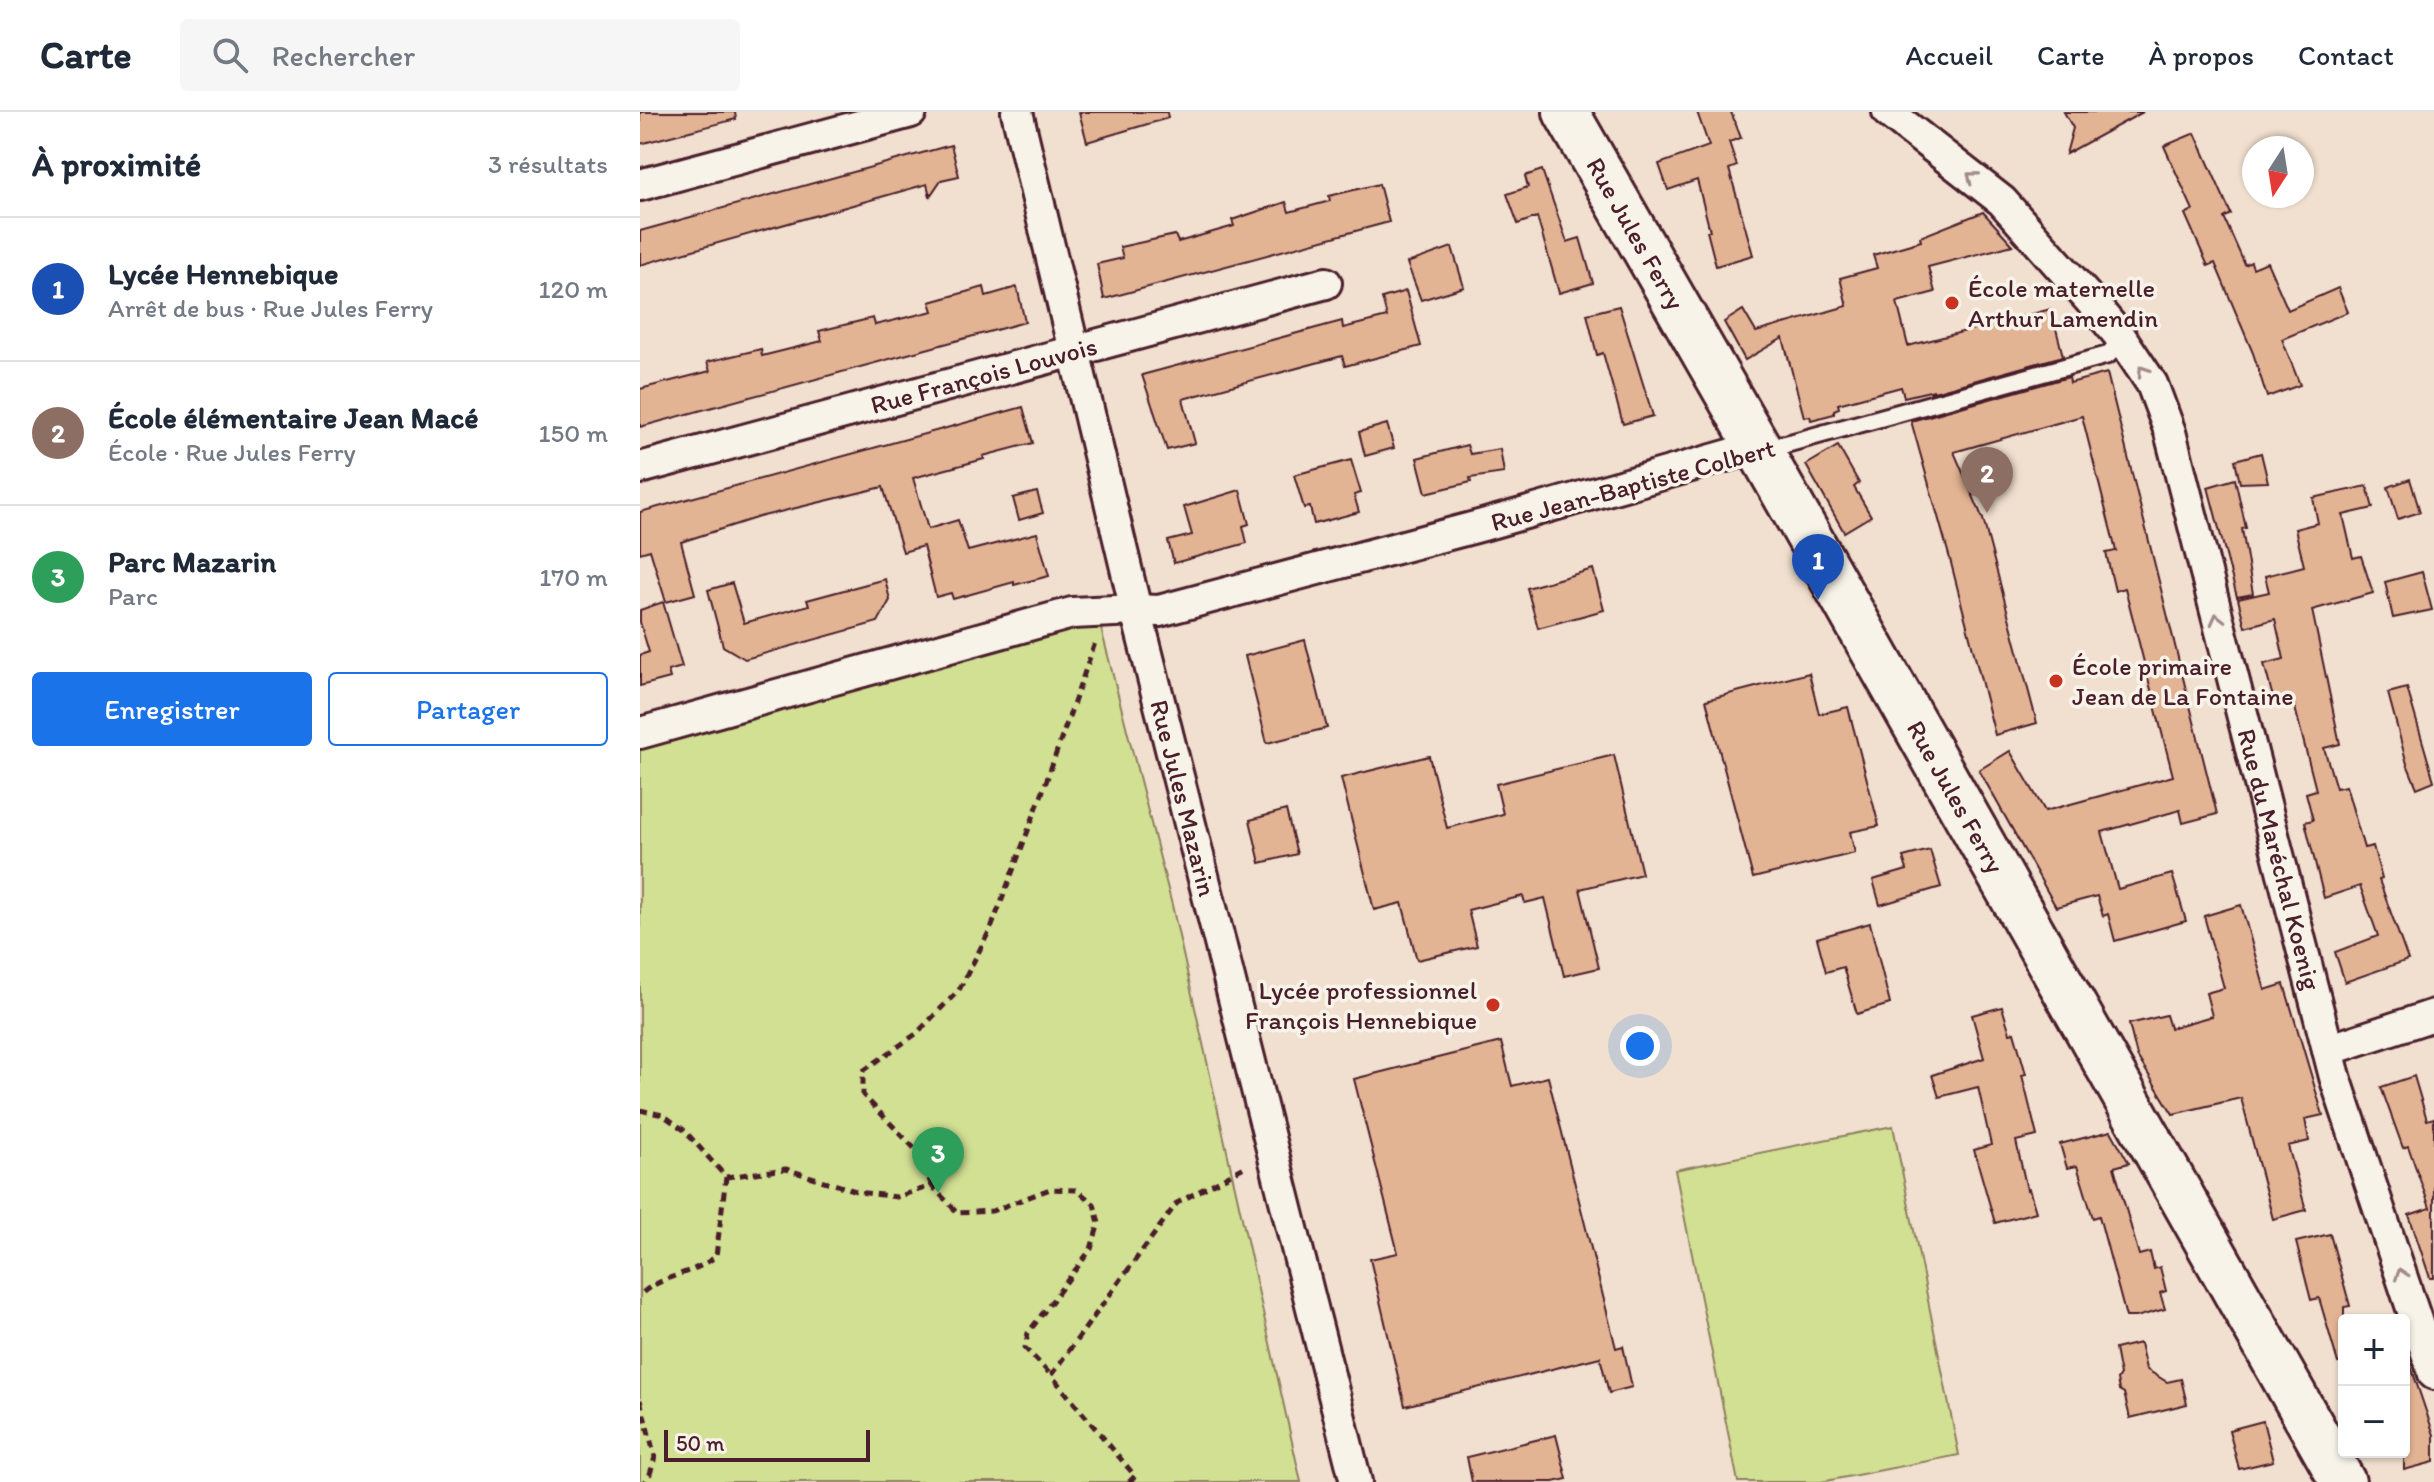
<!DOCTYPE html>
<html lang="fr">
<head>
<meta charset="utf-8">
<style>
	body { margin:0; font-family:Itim,sans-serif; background:#f6f6f7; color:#1f2937 }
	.controls { position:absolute; right:24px; bottom:24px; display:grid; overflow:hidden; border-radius:8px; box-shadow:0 2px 6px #0004 }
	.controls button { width:72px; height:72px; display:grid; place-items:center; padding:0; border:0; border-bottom:2px solid #e0e1e3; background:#fff; color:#1f2937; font:40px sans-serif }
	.compass { position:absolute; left:1602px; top:24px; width:72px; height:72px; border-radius:50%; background:#fff; box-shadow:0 2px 6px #0004; rotate:192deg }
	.scale { position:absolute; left:24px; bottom:20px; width:206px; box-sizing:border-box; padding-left:8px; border:4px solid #4a1f2b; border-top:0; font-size:22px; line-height:28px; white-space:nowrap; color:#4a1f2b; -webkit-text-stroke:6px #f7f3e8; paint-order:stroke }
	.you { position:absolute; left:1000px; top:934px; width:28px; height:28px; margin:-20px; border:6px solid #fff; border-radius:50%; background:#1a73e8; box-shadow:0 0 0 12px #1a73e833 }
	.badge { display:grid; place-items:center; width:52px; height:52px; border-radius:50%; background:#1a73e8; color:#fff; font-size:26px; font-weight:700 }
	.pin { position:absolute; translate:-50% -66px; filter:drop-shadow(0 2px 4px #0008) }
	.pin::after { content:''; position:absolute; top:42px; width:28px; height:24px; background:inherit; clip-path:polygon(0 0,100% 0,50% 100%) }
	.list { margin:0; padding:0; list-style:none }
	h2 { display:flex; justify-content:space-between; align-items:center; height:104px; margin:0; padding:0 32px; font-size:34px }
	h2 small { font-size:26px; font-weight:400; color:#747a83 }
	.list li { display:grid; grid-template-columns:52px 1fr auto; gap:24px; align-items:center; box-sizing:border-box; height:144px; padding:0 32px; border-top:2px solid #e0e1e3 }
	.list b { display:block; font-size:30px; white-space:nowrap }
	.list p { margin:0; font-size:26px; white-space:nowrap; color:#747a83 }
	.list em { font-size:26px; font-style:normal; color:#747a83 }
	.actions { display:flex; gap:16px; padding:24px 32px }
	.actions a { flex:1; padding:18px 0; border:2px solid #1a73e8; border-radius:8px; text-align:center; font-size:28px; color:#1a73e8 }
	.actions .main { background:#1a73e8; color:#fff }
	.icon { flex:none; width:44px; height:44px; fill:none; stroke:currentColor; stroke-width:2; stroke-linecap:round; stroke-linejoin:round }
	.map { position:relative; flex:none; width:1794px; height:1370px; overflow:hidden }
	header { display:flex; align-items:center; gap:48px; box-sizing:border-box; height:112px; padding:0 40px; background:#fff; border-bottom:2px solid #e0e1e3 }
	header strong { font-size:38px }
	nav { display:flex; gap:44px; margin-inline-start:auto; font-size:28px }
	.search { width:560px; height:72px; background:#f6f6f7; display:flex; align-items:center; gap:20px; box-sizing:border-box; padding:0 28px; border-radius:8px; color:#747a83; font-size:30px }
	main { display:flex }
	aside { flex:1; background:#fff }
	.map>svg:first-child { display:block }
	.green { fill:#d1e093; stroke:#8e805f; stroke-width:2 }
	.building { fill:#e3b494; stroke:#4a1f2b; stroke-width:2 }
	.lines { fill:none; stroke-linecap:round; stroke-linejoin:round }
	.lane-casing { stroke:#4a1f2b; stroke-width:22 }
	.street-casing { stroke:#4a1f2b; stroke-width:36 }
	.secondary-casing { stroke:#4a1f2b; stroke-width:50 }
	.path { stroke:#4a1f2b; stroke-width:5; stroke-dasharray:8 6; stroke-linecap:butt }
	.lane { stroke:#f7f3e8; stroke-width:16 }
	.street { stroke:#f7f3e8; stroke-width:30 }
	.secondary { stroke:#f7f3e8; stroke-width:44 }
	.oneway { stroke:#a0898a }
	.poi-dot { fill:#c8321e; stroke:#f7f3e8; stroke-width:3 }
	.labels { text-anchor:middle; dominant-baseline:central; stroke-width:7; stroke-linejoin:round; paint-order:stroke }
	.street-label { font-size:26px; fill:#4a1f2b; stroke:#f7f3e8 }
	.poi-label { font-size:26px; fill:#4a1f2b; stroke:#f7f3e8; text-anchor:start }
</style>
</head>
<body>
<header>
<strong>Carte</strong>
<div class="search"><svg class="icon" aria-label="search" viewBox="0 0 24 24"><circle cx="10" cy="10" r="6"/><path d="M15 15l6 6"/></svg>Rechercher</div>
<nav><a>Accueil</a><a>Carte</a><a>À propos</a><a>Contact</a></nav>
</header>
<main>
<aside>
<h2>À proximité<small>3 résultats</small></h2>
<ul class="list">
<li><span class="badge" style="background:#1a4fb4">1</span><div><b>Lycée Hennebique</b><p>Arrêt de bus · Rue Jules Ferry</p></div><em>120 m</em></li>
<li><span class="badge" style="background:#8d6e63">2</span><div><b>École élémentaire Jean Macé</b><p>École · Rue Jules Ferry</p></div><em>150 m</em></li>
<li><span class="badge" style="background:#2e9e5b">3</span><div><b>Parc Mazarin</b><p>Parc</p></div><em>170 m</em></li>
</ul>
<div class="actions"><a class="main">Enregistrer</a><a>Partager</a></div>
</aside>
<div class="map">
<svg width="1794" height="1370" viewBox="0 0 1794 1370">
	<rect width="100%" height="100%" fill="#f1e0cf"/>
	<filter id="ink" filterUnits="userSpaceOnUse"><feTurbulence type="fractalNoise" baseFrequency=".0125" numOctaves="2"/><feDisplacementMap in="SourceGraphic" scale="16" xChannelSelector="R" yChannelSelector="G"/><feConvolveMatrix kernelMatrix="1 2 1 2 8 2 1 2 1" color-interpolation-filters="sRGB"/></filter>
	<g filter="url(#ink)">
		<g class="green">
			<path d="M457,501L532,793L661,1370H0V630Z"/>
			<path d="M1253,1014L1319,1343L1181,1370H1098L1035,1058Z"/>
		</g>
		<g class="building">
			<path d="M0,0H95L96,7L0,32Z"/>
			<path d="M439,0H527L528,6L447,30Z"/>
			<path d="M1057,0H1091L1101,26L1089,30L1097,54L1089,57L1113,143L1076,154L1067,119H1070L1057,68L1028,78L1019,52L1069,34Z"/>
			<path d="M1424,0H1503L1426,42L1433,16Z"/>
			<path d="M1555,21L1591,102L1584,106L1605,153L1611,150L1613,156L1627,150L1648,198L1698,176L1708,200L1642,227L1660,273L1627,285L1613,241L1575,151L1568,154L1545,102L1553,98L1524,34Z"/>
			<path d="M311,33L319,64L301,68L290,84L287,72L0,153V119Z"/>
			<path d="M902,58L927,130L940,126L953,171L919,181L897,105L878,112L867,82L888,75L885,64Z"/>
			<path d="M739,72L749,110L464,187L457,152L483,146L480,135L535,123L538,130L594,114L592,108L646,90L649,100L690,89L689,84Z"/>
			<path d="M1343,100L1373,133L1288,155L1295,180L1257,190L1268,234L1411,197L1423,244L1290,281L1294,278L1264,285L1261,275L1198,292L1199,296L1194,298V302L1171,308L1170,304L1164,305L1143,226L1105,248L1084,210L1103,198L1116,220L1207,194L1200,166L1237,156L1233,143L1281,129L1280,125Z"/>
			<path d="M812,135L824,175L781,188L767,151Z"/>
			<path d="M344,175L346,184L377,175L385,210L0,315V277L70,259L67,250L121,237L122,244L182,229L179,219L233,206L235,213L293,199L290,190Z"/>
			<path d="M766,179L781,234L705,254L702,244L543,287L555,331L527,338L502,263L702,209L703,216L747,205L742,186Z"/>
			<path d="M979,194L1013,304L983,312L963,241L957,243L947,202Z"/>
			<path d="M1467,261L1577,702L1543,711L1540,698L1462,720L1478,777L1532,762L1546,809L1475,829L1468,802L1463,804L1457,784L1416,795L1339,658L1370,639L1405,699L1533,664L1485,476L1475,479L1466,441L1476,439L1442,304L1314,340L1343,407L1397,611L1355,623L1310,447L1271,309L1429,265L1430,271Z"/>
			<path d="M383,295L393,331L343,344L344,347L273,366L288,417L318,408L328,439L397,421L409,464L374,473V470L313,487L311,481L296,485L283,434L263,440L243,375L119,405L41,430L55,482L26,490L10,438L0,441V400Z"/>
			<path d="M747,312L754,336L725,344L719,320Z"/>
			<path d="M827,333L830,342L860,337L864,361L830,366L831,370L786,381L777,346Z"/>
			<path d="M1198,334L1219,371L1214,375L1231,404L1204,420L1166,353Z"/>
			<path d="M1621,341L1628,370L1600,371L1595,348Z"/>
			<path d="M711,348L721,381L714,383L719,400L674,412L670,395L664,396L654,363Z"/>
			<path d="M1595,367L1606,416L1602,417L1613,482L1597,485L1568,375Z"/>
			<path d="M1770,367L1780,400L1758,407L1748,375Z"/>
			<path d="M1727,374L1733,396L1703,403L1713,446L1721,444L1733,481L1672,498L1700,632L1684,636L1696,676L1706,674L1724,736L1733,734L1742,767L1739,768L1768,848L1705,870L1695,840L1738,824L1720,774L1684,786L1665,710L1673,708L1666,681L1676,678L1653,588L1635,593L1624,552L1644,547L1635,507L1605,515L1598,487L1629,480L1625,464L1664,454L1655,417L1678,411L1673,386Z"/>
			<path d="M600,378L609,412L603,414L607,431L534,451L528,429L552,423L544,395Z"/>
			<path d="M397,380L403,401L379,408L373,386Z"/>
			<path d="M953,457L964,498L898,516L887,476Z"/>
			<path d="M1782,460L1792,498L1753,506L1745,470Z"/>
			<path d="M245,467L250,488L238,510L105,547L83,534L68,478L92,471L104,511L169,493L167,488Z"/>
			<path d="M23,490L42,555L28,559L30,566L0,574V543L9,540L0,510V498Z"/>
			<path d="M665,528L687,616L627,631L605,544Z"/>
			<path d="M1169,561L1179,602L1208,595L1239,714L1210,720L1215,741L1113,766L1066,588Z"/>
			<path d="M1767,576L1794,669L1777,676L1767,652L1748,581Z"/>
			<path d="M974,643L1002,762L940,777L959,856L924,864L905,786L885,791L883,784L828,798L837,834L777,848L762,791L734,798L701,666L789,644L807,716L863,702L856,672Z"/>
			<path d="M646,698L657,742L620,751L610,708Z"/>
			<path d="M1290,738L1301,775L1240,793L1233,768L1267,758L1263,745Z"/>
			<path d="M1601,793L1625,878L1644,872L1683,1003L1665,1007L1669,1029L1648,1034L1666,1098L1633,1107L1601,986L1533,1002L1497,944L1489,912L1526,903L1530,916L1572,904L1566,881L1584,876L1564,804Z"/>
			<path d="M1230,811L1250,892L1217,902L1203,855L1186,860L1177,826Z"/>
			<path d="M1362,895L1370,921L1374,920L1386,962L1382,963L1397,1024L1376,1029L1387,1078L1389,1077L1396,1100L1355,1111L1334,1038L1351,1033L1338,975L1299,985L1292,963L1344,946L1332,903Z"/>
			<path d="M861,930L872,974L908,965L976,1236L983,1234L992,1275L969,1281L960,1245L765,1294L730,1147L758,1141L714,967Z"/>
			<path d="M1774,964L1787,1008L1794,1006V1166H1790L1769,1103L1790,1096L1768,1034L1763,1036L1741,975Z"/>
			<path d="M1471,1019L1489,1051L1474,1055L1499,1143L1510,1140L1514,1157L1520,1155L1526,1179L1520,1181L1525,1197L1496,1205H1486L1459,1104L1453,1106L1437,1054L1427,1056L1420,1032Z"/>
			<path d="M1690,1122L1710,1194L1704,1195V1250L1698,1251L1679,1186L1671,1188L1656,1130Z"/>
			<path d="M1500,1231L1506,1257L1527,1270L1541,1267L1547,1292L1490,1306L1484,1281L1479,1278L1477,1268L1480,1263L1475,1237Z"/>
			<path d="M1768,1246L1794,1323V1350L1764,1358V1247Z"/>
			<path d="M1623,1309L1633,1349L1599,1357L1589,1318Z"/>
			<path d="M916,1323L927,1367L914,1370H832L827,1345Z"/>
		</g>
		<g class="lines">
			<g class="lane-casing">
				<path id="lane" d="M1123,334L1146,332L1468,243L1482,227"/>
			</g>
			<g class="street-casing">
				<g id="street">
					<path id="s1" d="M377,0L496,498L716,1370"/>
					<path id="s2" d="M1248,0L1362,89L1449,187L1482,227L1512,272L1530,320L1695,965L1794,1262"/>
					<path d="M0,73L271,0"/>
					<path id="s3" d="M0,356L686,171"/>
					<path d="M0,621L432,501L496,498L519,499L843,413L1118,335"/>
					<path d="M1688,938L1794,903"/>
				</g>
			</g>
			<g class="secondary-casing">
				<g id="secondary">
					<path id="s4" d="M926,0L1118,335L1703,1370"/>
				</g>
			</g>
			<g class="path">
				<path d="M0,998L23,1003L44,1018L86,1065L76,1144C53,1163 21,1163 0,1183"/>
				<path d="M86,1065L146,1057L219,1080L256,1085L292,1074L318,1101L352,1099L410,1077L437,1078L454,1092L459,1111L451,1137L388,1221L385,1236L411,1263"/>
				<path d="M292,1074L276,1038L223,983V959L276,922L319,878L352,814L400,687L456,528"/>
				<path d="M0,1288L15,1345L10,1362L4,1370"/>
				<path d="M489,1370L495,1364L411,1263L537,1091L608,1053"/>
			</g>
			<use href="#lane" class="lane"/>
			<use href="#street" class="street"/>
			<use href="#secondary" class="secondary"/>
		</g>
		<defs><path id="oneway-chevron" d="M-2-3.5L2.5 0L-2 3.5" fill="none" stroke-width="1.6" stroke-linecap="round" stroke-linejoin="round" transform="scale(2)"/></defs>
		<g class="oneway">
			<use href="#oneway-chevron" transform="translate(1332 65) rotate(-142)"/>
			<use href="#oneway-chevron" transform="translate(1503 259) rotate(-124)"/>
			<use href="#oneway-chevron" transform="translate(1577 507) rotate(-104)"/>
			<use href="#oneway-chevron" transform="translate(1761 1162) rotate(-108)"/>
		</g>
	</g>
	<g class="poi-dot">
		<circle cx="1312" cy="191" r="8"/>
		<circle cx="1416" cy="569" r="8"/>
		<circle cx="853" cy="893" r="8"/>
	</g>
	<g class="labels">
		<g class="street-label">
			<text stroke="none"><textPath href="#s4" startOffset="140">Rue Jules Ferry</textPath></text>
			<text stroke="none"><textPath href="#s3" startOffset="356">Rue François Louvois</textPath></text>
			<text transform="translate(993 373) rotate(-15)">Rue Jean-Baptiste Colbert</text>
			<text stroke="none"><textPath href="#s1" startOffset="706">Rue Jules Mazarin</textPath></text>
			<text stroke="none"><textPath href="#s4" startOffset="788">Rue Jules Ferry</textPath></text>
			<text stroke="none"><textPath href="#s2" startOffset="874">Rue du Maréchal Koenig</textPath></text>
		</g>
		<g class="poi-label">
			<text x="1328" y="176">École maternelle<tspan x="1328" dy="30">Arthur Lamendin</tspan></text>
			<text x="1432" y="554">École primaire<tspan x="1432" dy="30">Jean de La Fontaine</tspan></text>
			<text x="837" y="878" text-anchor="end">Lycée professionnel<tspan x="837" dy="30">François Hennebique</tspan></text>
		</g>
	</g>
</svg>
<div class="controls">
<button>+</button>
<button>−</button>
</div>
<svg class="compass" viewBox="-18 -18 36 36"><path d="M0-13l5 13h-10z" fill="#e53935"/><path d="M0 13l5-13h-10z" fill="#747a83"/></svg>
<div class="scale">50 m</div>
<div class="you"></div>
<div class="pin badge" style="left:1178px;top:488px;background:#1a4fb4">1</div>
<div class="pin badge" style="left:1347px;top:401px;background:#8d6e63">2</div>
<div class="pin badge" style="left:298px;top:1081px;background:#2e9e5b">3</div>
</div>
</main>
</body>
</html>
